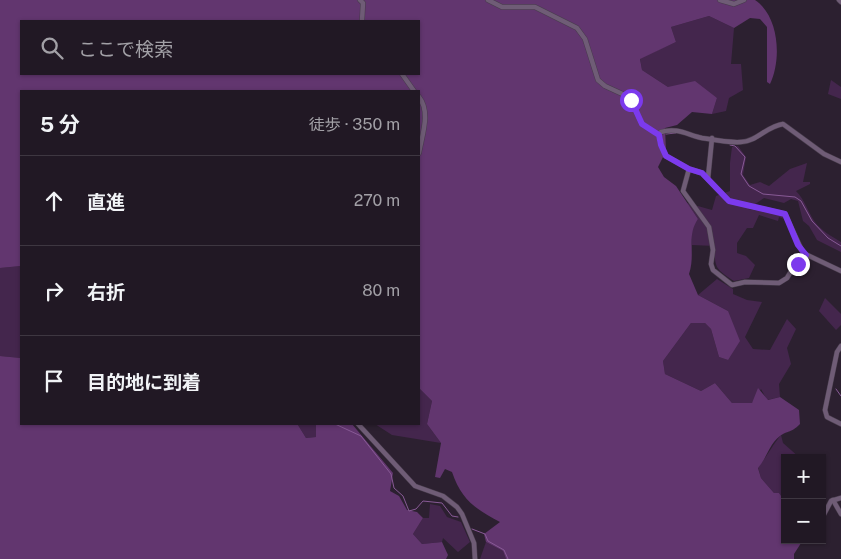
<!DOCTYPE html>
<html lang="ja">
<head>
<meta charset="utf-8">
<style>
	body { margin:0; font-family:"Public Sans","Noto Sans JP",sans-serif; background:#29212c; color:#f1f3f6 }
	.controls { position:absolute; right:15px; bottom:15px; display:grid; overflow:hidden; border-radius:0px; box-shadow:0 1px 4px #0004 }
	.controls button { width:45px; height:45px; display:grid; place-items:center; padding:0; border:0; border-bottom:1px solid #3e3741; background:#211824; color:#f1f3f6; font:25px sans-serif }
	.stop { position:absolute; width:15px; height:15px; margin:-11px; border:4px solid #7c3aed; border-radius:50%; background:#fff }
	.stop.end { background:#7c3aed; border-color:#fff; box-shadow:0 1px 5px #0008 }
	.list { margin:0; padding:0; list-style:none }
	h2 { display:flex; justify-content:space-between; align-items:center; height:65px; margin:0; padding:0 20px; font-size:21px }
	h2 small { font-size:16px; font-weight:400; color:#a2a0a6 }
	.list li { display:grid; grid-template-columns:32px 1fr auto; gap:15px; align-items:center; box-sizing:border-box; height:90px; padding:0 20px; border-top:1px solid #3e3741 }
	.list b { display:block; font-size:19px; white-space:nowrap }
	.list em { font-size:16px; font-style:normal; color:#a2a0a6 }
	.icon { flex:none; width:28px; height:28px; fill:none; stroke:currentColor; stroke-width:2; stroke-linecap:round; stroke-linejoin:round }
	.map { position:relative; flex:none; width:841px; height:559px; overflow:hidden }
	.search { position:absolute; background:#211824; box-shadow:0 1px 4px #0004; left:20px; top:20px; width:400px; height:55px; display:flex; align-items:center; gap:12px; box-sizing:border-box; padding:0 18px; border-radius:0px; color:#a2a0a6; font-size:19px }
	.panel { position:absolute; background:#211824; box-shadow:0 1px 4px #0004; left:20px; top:90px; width:400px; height:335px; border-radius:0px }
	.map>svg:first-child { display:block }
	.green { fill:#44264d }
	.forest { fill:#62366f; fill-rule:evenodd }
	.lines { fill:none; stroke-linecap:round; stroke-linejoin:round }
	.stream { stroke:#885a96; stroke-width:1 }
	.minor-casing { stroke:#473c4b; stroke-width:5.5 }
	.minor { stroke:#6f5c76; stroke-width:4.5 }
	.route { stroke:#7c3aed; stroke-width:6 }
</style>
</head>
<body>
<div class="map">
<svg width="841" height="559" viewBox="0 0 841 559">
	<rect width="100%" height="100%" fill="#2c2030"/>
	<g class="green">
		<path d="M709,16L734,28L731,64H741L743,90L729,98L726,111L712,114L717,98L668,87L642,70L640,58L676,42L671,27Z"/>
		<path d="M831,80L841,87V99L828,94Z"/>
		<path d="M738,146L746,157L743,175L750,185L760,182L769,186L790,169L807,163L803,182H810V184L796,191C805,200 808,212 815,222C822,231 831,236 841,242V252L817,240L809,226L803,221L798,201L791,199L784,203L764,198L748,209L783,215L787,220L779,217L778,221L759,215L753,228H747L737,243V253L746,256L755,265L749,278L734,281C716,269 714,268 715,246L692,245L691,228L698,219L687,203L712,210L716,196L730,191V163L732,147Z"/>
		<path d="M21,266V358L0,356V268Z"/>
		<path d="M717,279L733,289V294L747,300L762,302L745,337L753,349L770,350L787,319L796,329L787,348L791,364L779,384L780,397L767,400L761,389L752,403H732L715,383L701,391L665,374L663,361L691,323H705L711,329L719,357L728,360V311L698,295Z"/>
		<path d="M825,298L841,314V325L836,330L819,311Z"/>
		<path d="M419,388L432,401L427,424L441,443L392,435L375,424H419Z"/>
		<path d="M294,424H316V437L306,438L298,425Z"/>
		<path d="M781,435L783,443L800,458H785V501L779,493H774L761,478L758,467C767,457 771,447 781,435Z"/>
		<path d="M430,504L440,506L447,517L461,522L470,542L458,552L443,538L442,542L422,544L413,534L423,518H429Z"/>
		<path d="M486,542L503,551L506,559H480Z"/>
	</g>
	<g class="forest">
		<path d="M0,0H755C779,16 782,59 770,84L767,82V27L760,19L750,18L734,28L709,16L671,27L676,42L640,59L642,70L668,87L695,81L717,98L712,114L692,112L677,125L665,128L666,151L658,167L664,177L676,186L698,219C686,236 696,253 689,274L698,295L728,311L740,341L728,360L719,357L711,329L705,323H691L663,361L665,374L701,391L715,383L732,403H752L758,388L768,400L780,397L799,410L800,424C790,434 788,430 780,436C769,444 767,458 758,468L761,478L774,493H779L785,501V540H803L794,554V559H506L503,551L486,542L484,534L500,522C475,509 461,499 452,472L445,469L440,478L435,477L441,443L427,424L432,401L419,388V91H21V266L0,268ZM21,21H419V74H21Z"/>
		<path d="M0,356L21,358V424H294L298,425L306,438L316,437V424H352L393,473L390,491L399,496L407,510L417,512L423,518L413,534L422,544L442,542L448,555L446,559H0Z"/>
	</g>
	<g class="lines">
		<g class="stream">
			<path d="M666,134L676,133"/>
			<path d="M730,145L735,146L745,157L741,174L749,186L763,194L795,197L801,201L812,221L828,238L841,246"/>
			<path d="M836,389L841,396"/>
			<path d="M335,424L361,436L391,474L394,488L403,496L409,511L416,509L423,501L442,503L452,516L458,517"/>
			<path d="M472,529L485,534L488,541L504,550L508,559"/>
		</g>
		<g class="minor-casing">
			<g id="minor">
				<path d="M360,0L363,3L362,21"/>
				<path d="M488,0L502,7H535L577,28L585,39L598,80L605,86L629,97L642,124L659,135"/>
				<path d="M720,0L734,4L744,0"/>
				<path d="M839,0L841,2"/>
				<path d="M402,74L414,91"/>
				<path d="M419,97C431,112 422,135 419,153"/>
				<path d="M659,135L661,145L666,156L689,169L702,173L729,201L785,214L803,253L841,271"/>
				<path d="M659,135L661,132C677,127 688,135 702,138C714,140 730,143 741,142C756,142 767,126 783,124L824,154L841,162"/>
				<path d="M689,169L683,191L709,227L713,250L711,264L713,270L732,285L745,282L779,283L787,278L793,268L806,255"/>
				<path d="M708,178L712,138"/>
				<path d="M841,346L837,352L825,410L827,417L841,424"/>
				<path d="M358,424L415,486L443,496L457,507L462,514L474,543L475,559"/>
				<path d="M833,500L841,514"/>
				<path d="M822,518L831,501L841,498"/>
			</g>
		</g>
		<use href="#minor" class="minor"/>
	</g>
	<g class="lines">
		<path class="route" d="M631,100L642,124L659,135L661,145L666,156L689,169L702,173L729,201L785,214L798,245L806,255L798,264"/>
	</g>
</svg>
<div class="controls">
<button>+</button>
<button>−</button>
</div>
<div class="stop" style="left:631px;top:100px"></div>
<div class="stop end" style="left:798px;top:264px"></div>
<div class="search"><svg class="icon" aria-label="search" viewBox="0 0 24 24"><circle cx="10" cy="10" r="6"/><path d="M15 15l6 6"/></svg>ここで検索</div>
<section class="panel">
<h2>5 分<small>徒歩 · 350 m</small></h2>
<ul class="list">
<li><svg class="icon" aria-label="ahead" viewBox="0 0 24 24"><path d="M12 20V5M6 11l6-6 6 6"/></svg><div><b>直進</b></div><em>270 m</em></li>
<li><svg class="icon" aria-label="right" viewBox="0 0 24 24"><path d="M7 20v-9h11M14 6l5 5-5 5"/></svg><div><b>右折</b></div><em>80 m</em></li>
<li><svg class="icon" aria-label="arrive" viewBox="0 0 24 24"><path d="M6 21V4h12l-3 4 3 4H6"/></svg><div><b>目的地に到着</b></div></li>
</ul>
</section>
</div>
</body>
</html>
